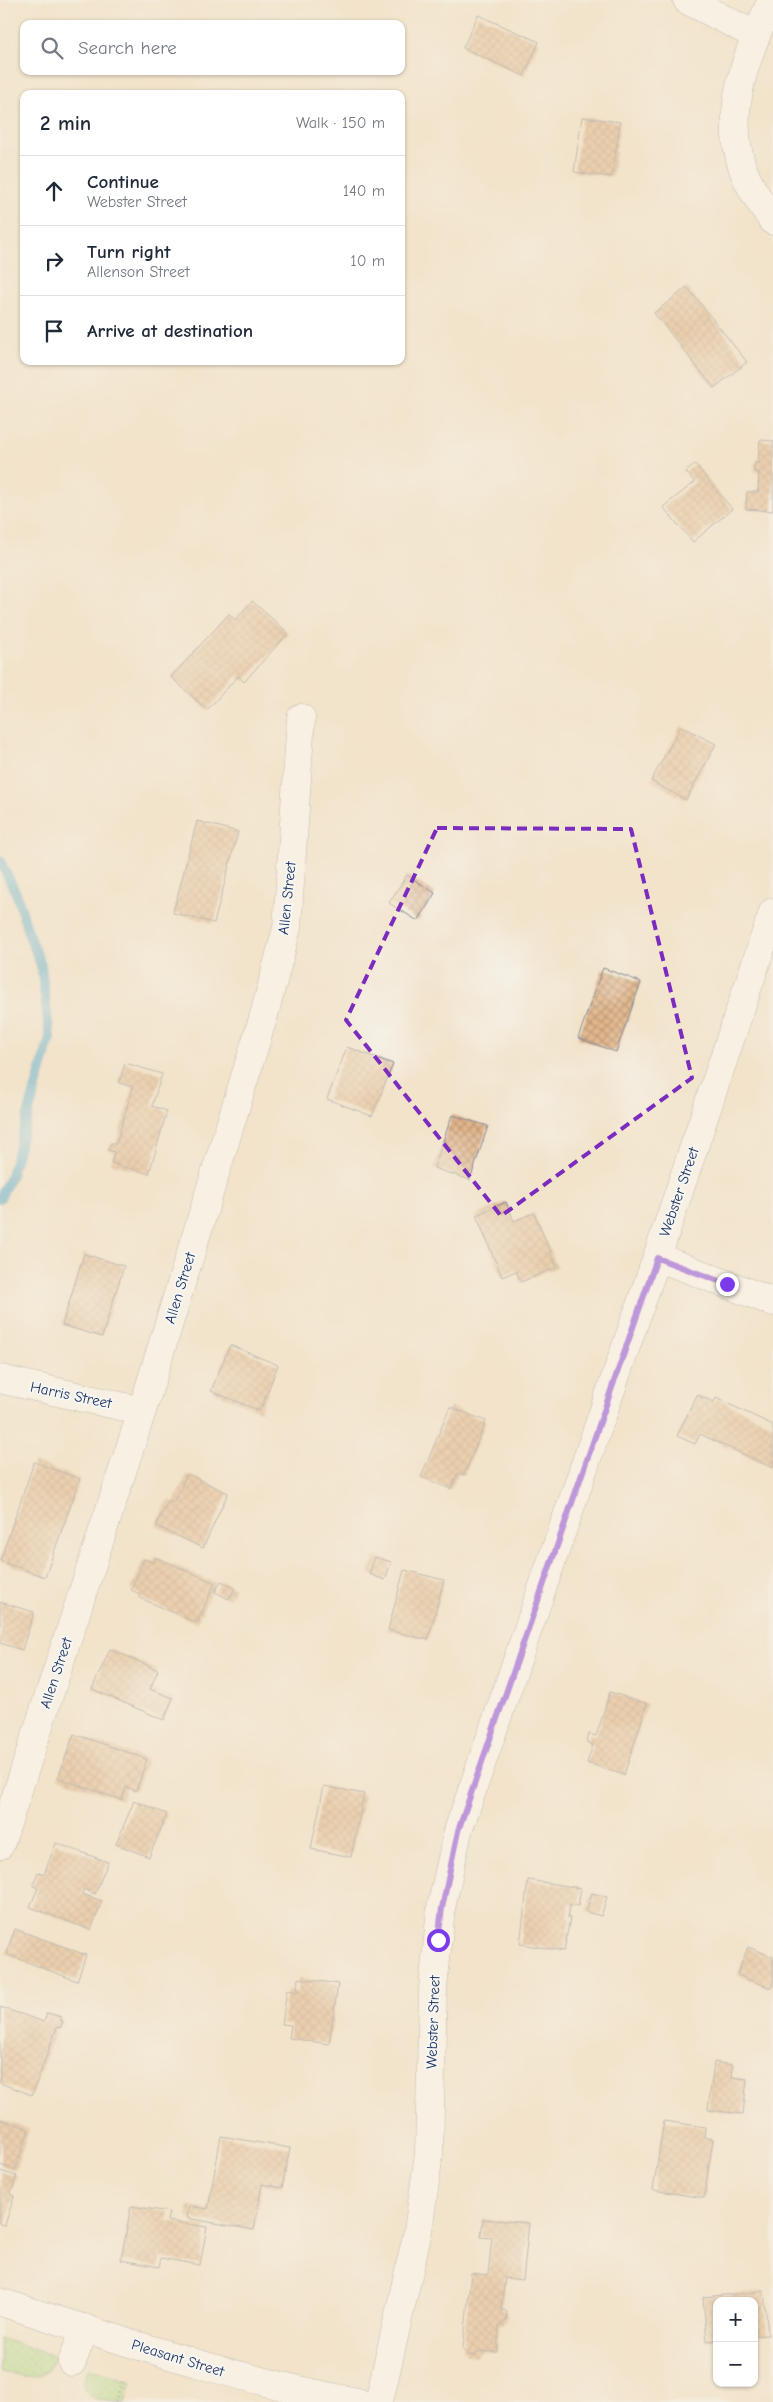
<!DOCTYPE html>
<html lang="en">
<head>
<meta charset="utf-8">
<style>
	body { margin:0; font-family:"Comic Neue",sans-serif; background:#f2f2f3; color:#1f2937 }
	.controls { position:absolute; right:15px; bottom:15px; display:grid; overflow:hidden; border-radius:10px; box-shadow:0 1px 4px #0004 }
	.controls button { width:45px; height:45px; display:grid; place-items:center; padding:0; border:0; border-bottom:1px solid #e0e1e3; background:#fff; color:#1f2937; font:25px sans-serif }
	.stop { position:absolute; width:15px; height:15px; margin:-11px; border:4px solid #7c3aed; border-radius:50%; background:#fff }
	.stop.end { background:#7c3aed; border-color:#fff; box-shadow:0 1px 5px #0008 }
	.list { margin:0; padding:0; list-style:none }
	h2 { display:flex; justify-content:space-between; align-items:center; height:65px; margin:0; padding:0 20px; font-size:21px }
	h2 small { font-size:16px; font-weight:400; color:#747a83 }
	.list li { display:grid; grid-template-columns:32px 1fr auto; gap:15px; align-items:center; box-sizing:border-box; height:70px; padding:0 20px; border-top:1px solid #e0e1e3 }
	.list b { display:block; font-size:19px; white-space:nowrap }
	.list p { margin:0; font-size:16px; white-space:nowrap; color:#747a83 }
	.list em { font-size:16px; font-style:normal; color:#747a83 }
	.icon { flex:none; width:28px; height:28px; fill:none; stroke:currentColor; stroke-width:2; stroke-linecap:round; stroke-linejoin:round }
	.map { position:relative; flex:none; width:773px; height:2402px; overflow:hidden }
	.search { position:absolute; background:#fff; box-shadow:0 1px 4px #0004; left:20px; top:20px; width:385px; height:55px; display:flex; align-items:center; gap:12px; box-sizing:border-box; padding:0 18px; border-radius:10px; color:#747a83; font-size:19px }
	.panel { position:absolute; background:#fff; box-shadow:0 1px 4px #0004; left:20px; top:90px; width:385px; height:275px; border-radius:10px }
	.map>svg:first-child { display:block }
	.green { fill:url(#green-dots); stroke:#648573 }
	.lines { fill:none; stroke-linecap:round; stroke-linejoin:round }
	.stream { stroke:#56add3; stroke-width:10 }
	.building { fill:url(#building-cross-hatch) }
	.minor-casing { stroke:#868994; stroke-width:29 }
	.major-casing { stroke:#868994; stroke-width:29 }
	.path { stroke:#868994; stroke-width:3; stroke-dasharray:1 4; stroke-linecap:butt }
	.minor { stroke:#fff; stroke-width:28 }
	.major { stroke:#fff; stroke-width:28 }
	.route { stroke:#7c3aed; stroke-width:6 }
	.marked { fill:none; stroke:#7b2cbf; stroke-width:4; stroke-dasharray:10 6; stroke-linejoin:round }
	.labels { text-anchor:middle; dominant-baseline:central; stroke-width:4; stroke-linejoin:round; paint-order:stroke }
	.street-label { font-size:15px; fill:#1b2f5e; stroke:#f6f6f2 }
</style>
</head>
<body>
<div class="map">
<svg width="773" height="2402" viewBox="0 0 773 2402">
	<defs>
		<pattern id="green-dots" width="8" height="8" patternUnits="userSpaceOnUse" patternTransform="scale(1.25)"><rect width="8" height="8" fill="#acdb88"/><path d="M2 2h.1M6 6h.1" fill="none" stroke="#93bc78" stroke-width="1.8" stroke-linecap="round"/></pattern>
		<pattern id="building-cross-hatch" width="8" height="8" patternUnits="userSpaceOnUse" patternTransform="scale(1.25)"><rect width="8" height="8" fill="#e3b78c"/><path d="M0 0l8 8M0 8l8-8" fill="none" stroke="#b79576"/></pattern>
	</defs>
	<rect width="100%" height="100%" fill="#f6f6f2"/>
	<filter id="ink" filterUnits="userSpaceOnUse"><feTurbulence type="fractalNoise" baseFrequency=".02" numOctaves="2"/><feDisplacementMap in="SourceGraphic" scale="10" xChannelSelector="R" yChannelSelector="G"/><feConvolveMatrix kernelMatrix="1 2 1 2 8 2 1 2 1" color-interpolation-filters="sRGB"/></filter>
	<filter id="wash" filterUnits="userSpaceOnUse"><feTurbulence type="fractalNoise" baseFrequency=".0096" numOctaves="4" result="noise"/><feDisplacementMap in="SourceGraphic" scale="20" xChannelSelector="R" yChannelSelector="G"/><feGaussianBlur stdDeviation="1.12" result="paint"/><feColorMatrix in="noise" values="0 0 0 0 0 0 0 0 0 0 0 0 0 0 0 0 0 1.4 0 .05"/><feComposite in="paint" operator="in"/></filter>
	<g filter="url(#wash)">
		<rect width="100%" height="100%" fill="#f2e3ca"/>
		<g class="green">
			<path d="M0,2338L54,2356C45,2385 24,2378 2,2372L0,2370Z"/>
			<path d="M89,2368L132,2382L126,2402C101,2402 72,2400 89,2368Z"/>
		</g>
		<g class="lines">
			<path class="stream" d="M0,861L17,895L29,935L41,965L50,1038L11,1175L0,1198"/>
		</g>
		<g id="blocks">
			<g class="building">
				<path d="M478,15L539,42L524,76L463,48Z"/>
				<path d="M582,117L620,122L612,177L574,172Z"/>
				<path d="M687,287L747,362L714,388L654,313Z"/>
				<path d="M760,440L773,441V511L746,509L747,492H758L759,472H754L755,462L758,463Z"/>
				<path d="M695,464L732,509L693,542L663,507L695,482L686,472Z"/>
				<path d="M252,601L288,633L244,682L238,676L207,710L171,677L229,614L235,620Z"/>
				<path d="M681,726L716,744L686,800L651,781Z"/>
				<path d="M197,821L238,832L214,923L173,913Z"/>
				<path d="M407,875L435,893L418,921L389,903Z"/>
				<path d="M603,968L641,982L616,1052L578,1038Z"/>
				<path d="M347,1047L393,1064L372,1116L327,1099Z"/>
				<path d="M125,1063L162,1074L152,1106L167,1111L149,1174L111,1163L114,1152L108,1150L111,1143L116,1144L133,1087L119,1083Z"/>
				<path d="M452,1115L488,1126L470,1180L434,1168Z"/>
				<path d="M506,1202L514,1221L534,1213L557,1267L521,1282L516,1271L502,1277L476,1215Z"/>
				<path d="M84,1254L124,1266L102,1337L62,1325Z"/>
				<path d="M230,1345L278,1365L260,1411L211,1391Z"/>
				<path d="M697,1395L714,1402L716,1398L773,1425V1468L700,1434L695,1444L677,1436Z"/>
				<path d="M450,1407L486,1421L464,1475L458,1473L451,1489L421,1477Z"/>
				<path d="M34,1462L80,1479L45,1577L0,1561Z"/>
				<path d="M187,1474L228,1493L203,1548L156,1526L168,1500L174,1502Z"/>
				<path d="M155,1557L215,1583L197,1623L138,1597L140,1594L131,1590L144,1559L153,1562Z"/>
				<path d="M375,1557L391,1562L385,1580L369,1574Z"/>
				<path d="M404,1570L444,1580L428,1640L388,1630Z"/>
				<path d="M221,1581L235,1588L229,1599L215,1592Z"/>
				<path d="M0,1602L34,1612L22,1650L0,1643Z"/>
				<path d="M110,1649L158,1670L150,1689L173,1698L164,1720L92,1689Z"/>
				<path d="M610,1692L647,1704L624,1775L587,1763L593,1745L587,1742L589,1734L596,1736Z"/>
				<path d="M74,1734L147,1759L136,1791L126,1787L122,1800L58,1778Z"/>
				<path d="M324,1786L364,1794L351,1857L311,1849Z"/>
				<path d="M134,1801L167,1814L149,1857L116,1844Z"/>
				<path d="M56,1843L108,1862L95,1894L84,1889L82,1894L102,1901L91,1930L30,1907L38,1888L33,1886L38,1872L44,1874Z"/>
				<path d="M528,1880L581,1888L578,1906L570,1904L568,1918H570L564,1951L520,1944Z"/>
				<path d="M592,1893L607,1897L601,1916L586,1912Z"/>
				<path d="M15,1929L86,1955L77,1981L6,1954Z"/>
				<path d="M748,1947L773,1957V1982L771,1988L737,1975Z"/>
				<path d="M298,1978L338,1984L329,2044L289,2038L291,2025L282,2024L287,1990L297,1992Z"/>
				<path d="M0,2007L44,2022L47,2013L61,2017L60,2020L63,2021L60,2028L57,2027L32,2095L0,2083Z"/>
				<path d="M714,2062L733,2065L732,2077L747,2079L743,2114L708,2110Z"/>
				<path d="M0,2119L29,2129L15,2170L0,2165Z"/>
				<path d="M664,2121L705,2127L704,2137L713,2139L704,2198L653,2190Z"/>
				<path d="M221,2136L290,2148L282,2188L262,2184L254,2230L187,2218L189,2206L208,2209Z"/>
				<path d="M0,2171L17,2176L10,2194L14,2196L5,2225L0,2224Z"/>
				<path d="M131,2206L169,2212L167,2221L207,2227L200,2265L161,2258L159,2267L121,2260Z"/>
				<path d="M483,2219L529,2223L523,2280L505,2278L501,2309L507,2312L506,2321L499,2326L497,2352L480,2351L475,2356L467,2355L463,2349L471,2273L488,2275L492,2238L481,2237Z"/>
				<path d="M764,2291L768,2335L754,2336V2301H717V2340L707,2341L703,2297Z"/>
			</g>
		</g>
	</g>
	<g filter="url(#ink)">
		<use href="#blocks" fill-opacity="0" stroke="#868994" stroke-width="1"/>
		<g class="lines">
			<g class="minor-casing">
				<g id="minor">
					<path d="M687,0L755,35"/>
					<path d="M772,0C747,52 722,114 744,172C751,190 762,205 773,221"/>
					<path d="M657,1257L773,1302"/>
					<path d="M0,1379L142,1411"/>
					<path d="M0,1845L142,1411L264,1015L287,928L301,718"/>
					<path d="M72,2362L85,2328"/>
					<path d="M379,2402L418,2231L429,2154L433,1989L441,1908L458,1831L657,1257L773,912"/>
				</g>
			</g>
			<g class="major-casing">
				<path id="major" d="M0,2302C119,2339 235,2380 358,2402"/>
			</g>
			<path class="path" d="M115,2402L122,2381"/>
			<use href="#minor" class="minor"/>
			<use href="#major" class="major"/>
		</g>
	</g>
	<g class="lines" filter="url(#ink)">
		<path class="route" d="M438,1940L442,1908L458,1831L657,1258L727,1284"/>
	</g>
	<path d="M0 0H773V2402H0ZM437,828L631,829L692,1078L501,1216L346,1020Z" fill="#f2e3ca" fill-opacity=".55" fill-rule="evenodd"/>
	<path class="marked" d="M437,828L631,829L692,1078L501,1216L346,1020Z"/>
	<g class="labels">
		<g class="street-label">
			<text transform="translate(287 898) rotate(-84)">Allen Street</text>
			<text transform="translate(679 1192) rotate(-71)">Webster Street</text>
			<text transform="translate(180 1288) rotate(-73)">Allen Street</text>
			<text transform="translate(71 1395) rotate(12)">Harris Street</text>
			<text transform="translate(56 1673) rotate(-72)">Allen Street</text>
			<text transform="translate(433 2022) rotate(-88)">Webster Street</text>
			<text transform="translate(178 2358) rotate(17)">Pleasant Street</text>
		</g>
	</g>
</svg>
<div class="controls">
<button>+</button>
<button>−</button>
</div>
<div class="stop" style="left:438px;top:1940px"></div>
<div class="stop end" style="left:727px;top:1284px"></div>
<div class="search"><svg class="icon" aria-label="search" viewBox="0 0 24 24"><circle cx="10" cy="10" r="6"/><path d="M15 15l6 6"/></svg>Search here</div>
<section class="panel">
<h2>2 min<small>Walk · 150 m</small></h2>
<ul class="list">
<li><svg class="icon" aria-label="ahead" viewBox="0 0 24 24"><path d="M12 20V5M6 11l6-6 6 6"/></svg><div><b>Continue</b><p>Webster Street</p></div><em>140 m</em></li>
<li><svg class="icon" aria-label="right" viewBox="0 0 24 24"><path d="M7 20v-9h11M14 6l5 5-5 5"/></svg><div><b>Turn right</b><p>Allenson Street</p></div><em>10 m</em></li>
<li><svg class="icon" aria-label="arrive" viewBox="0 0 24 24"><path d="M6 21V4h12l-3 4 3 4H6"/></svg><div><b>Arrive at destination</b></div></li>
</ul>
</section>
</div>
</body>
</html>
